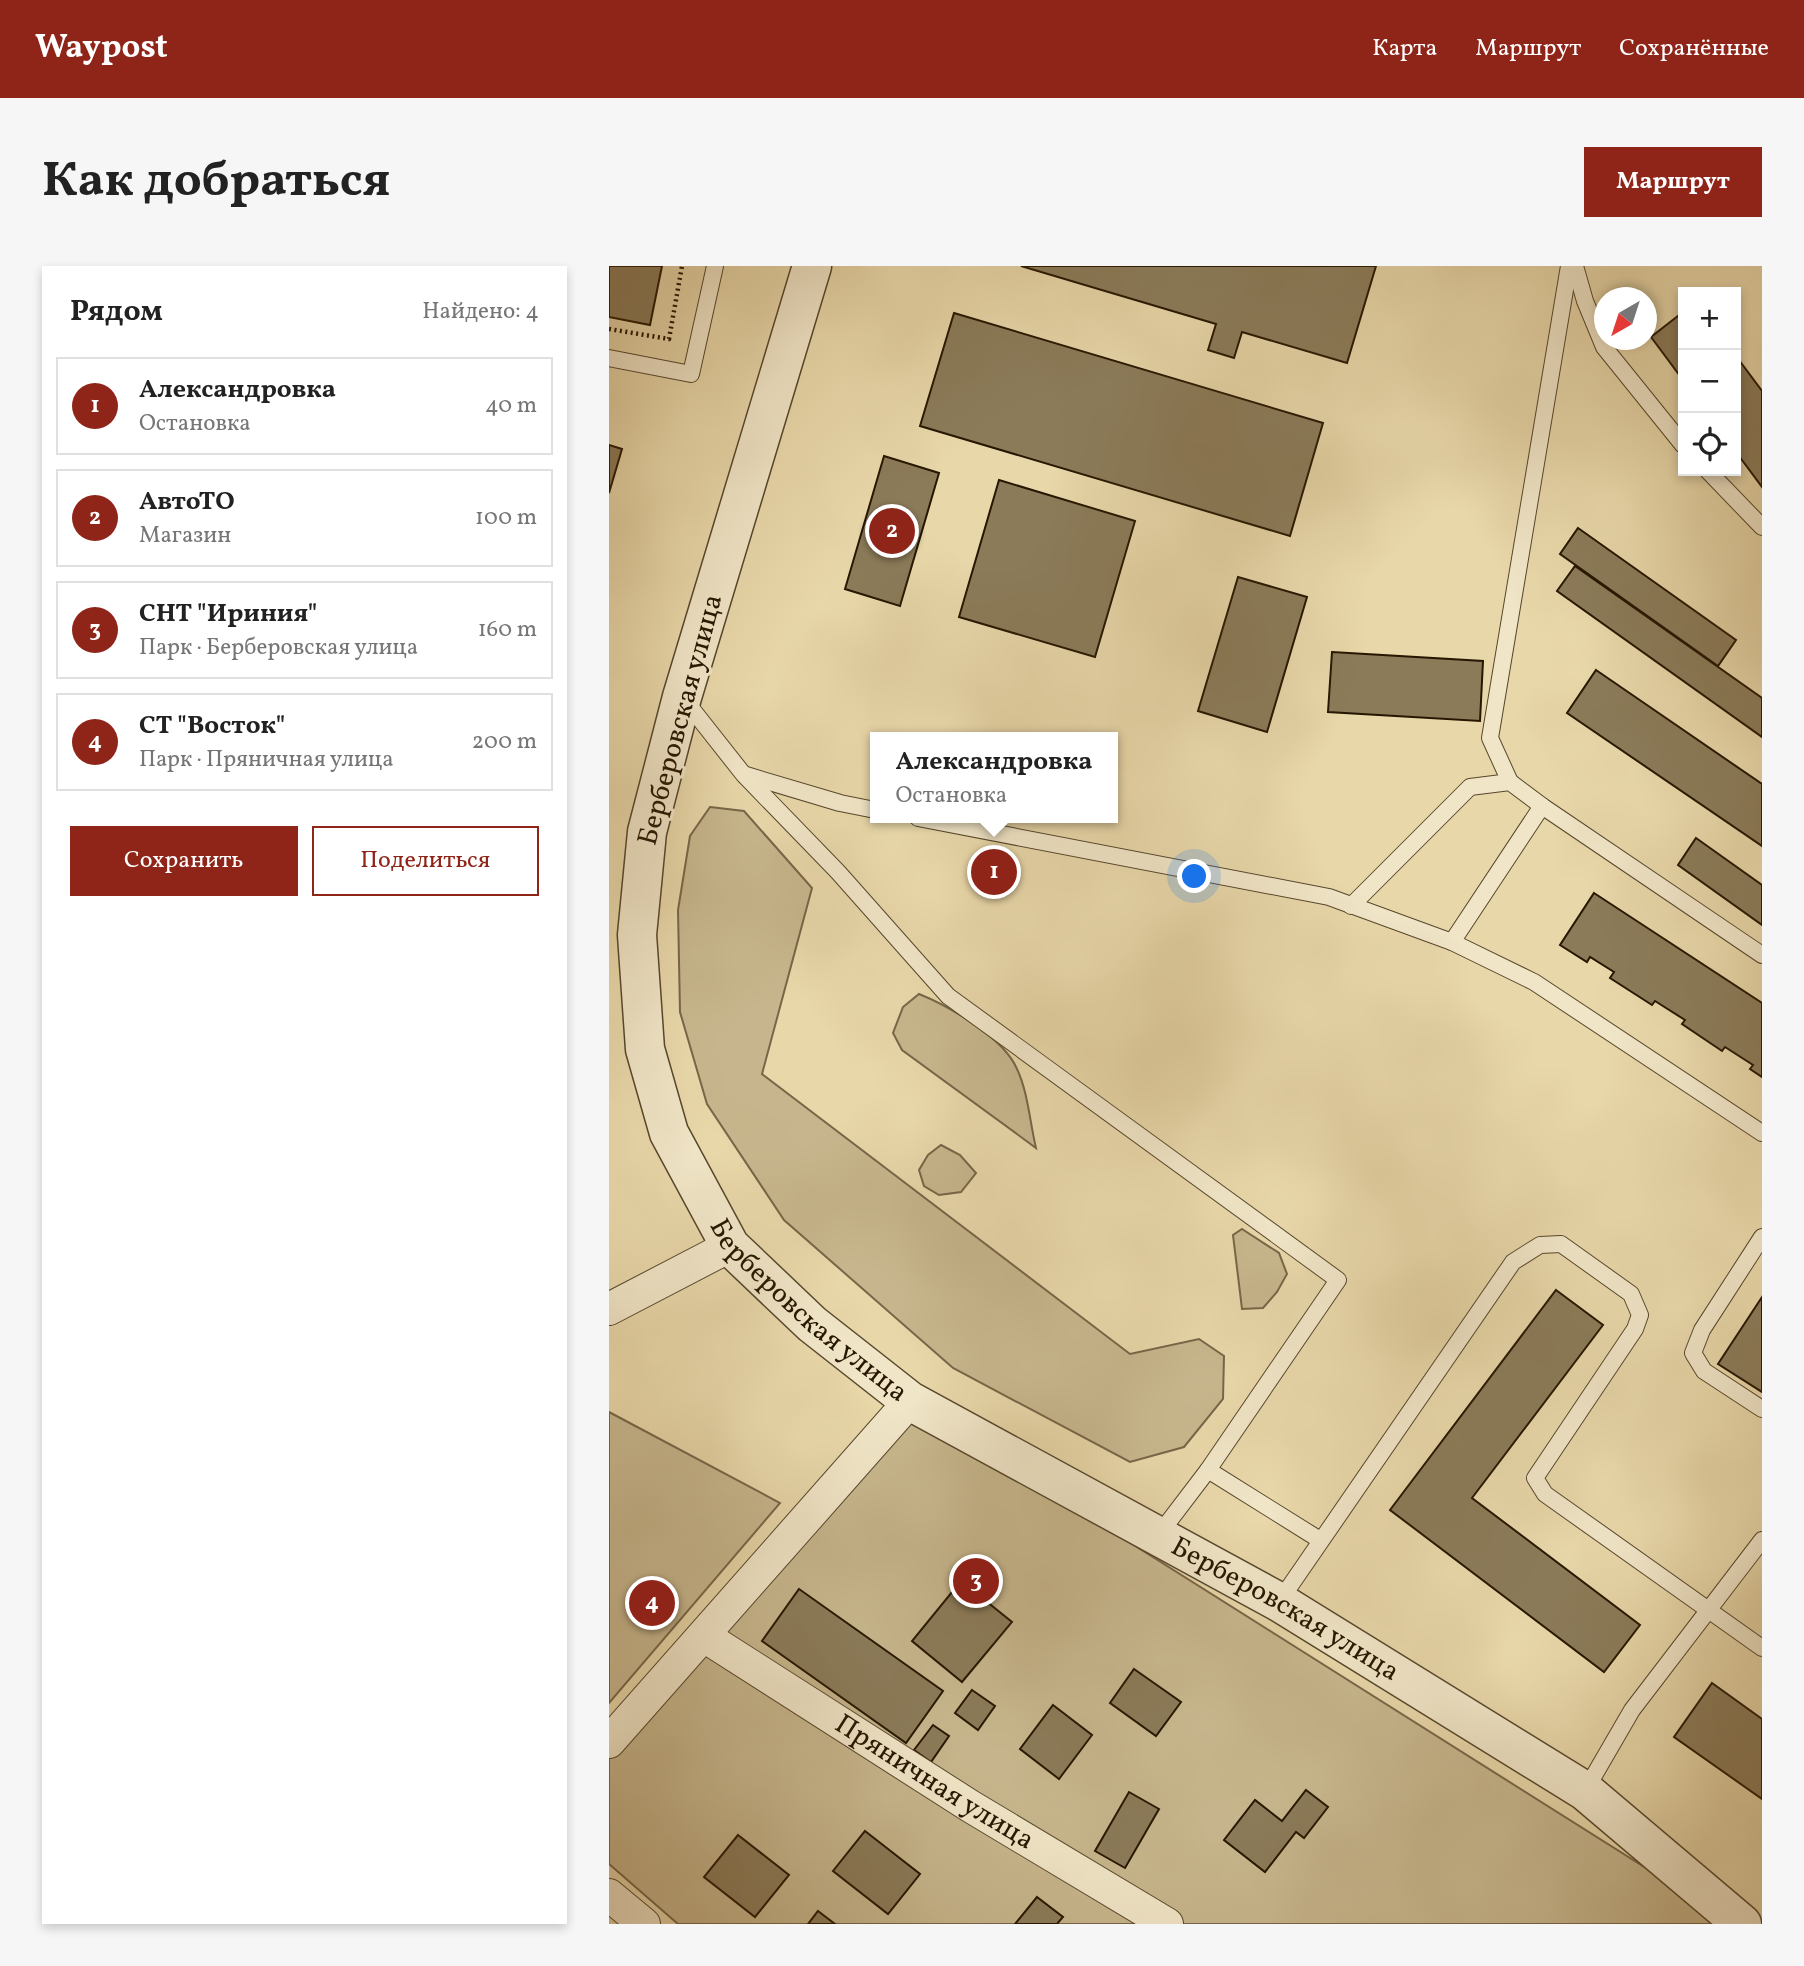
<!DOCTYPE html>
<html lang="ru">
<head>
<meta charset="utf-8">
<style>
	body { margin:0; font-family:Vollkorn,serif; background:#f6f6f6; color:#222 }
	.controls { position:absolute; right:21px; top:21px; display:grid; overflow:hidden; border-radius:0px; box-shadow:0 4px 10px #0003 }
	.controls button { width:63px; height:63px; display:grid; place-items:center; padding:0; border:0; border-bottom:2px solid #e0e0e0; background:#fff; color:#222; font:35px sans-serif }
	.compass { position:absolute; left:985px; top:21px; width:63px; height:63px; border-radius:50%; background:#fff; box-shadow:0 4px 10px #0003; rotate:219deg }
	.you { position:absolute; left:586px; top:611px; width:24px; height:24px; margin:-18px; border:5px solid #fff; border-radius:50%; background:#1a73e8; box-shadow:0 0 0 10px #1a73e833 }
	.badge { display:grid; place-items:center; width:46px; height:46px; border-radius:50%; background:#8f2418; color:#fff; font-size:23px; font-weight:700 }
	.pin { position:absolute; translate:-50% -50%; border:4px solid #fff; box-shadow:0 2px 7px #0006 }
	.popup { position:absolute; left:261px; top:466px; width:248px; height:91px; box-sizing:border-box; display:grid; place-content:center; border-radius:0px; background:#fff; filter:drop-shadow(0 2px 5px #0005); font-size:23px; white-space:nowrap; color:#767676 }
	.popup b { font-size:26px; color:#222 }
	.popup::after { content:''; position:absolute; left:50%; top:100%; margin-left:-14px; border:14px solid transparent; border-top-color:#fff }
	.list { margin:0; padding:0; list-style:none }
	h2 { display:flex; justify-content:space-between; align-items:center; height:91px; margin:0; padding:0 28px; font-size:30px }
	h2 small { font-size:23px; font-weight:400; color:#767676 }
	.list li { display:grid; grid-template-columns:46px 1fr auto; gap:21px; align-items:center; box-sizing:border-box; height:98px; margin:0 14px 14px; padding:0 14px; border:2px solid #e0e0e0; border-radius:0px }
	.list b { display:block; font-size:26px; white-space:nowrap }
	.list p { margin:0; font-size:23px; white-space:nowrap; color:#767676 }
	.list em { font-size:23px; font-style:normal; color:#767676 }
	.actions { display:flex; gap:14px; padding:21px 28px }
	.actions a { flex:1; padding:16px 0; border:2px solid #8f2418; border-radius:0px; text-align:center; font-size:24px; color:#8f2418 }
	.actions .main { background:#8f2418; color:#fff }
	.icon { flex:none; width:38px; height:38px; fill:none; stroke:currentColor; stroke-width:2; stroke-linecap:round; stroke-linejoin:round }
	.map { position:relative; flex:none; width:1153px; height:1658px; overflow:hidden; border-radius:0px }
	header { display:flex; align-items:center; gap:42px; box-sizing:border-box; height:98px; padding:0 35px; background:#8f2418; color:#fff }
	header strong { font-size:33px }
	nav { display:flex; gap:38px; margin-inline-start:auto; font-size:24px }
	.intro { display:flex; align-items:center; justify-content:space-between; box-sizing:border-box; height:168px; padding:0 42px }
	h1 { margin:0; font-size:49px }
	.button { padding:18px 32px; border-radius:0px; background:#8f2418; color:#fff; font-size:24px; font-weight:700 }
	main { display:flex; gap:42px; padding:0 42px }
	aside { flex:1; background:#fff; border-radius:0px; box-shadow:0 4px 10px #0003 }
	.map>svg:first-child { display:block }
	.green { fill:#c7b68d; stroke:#776648; stroke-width:2 }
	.building { fill:#8b7b59; stroke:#271702; stroke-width:2 }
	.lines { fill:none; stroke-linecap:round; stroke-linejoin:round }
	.service-casing { stroke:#57472c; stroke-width:18 }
	.minor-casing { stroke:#57472c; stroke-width:34 }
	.tertiary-casing { stroke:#57472c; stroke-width:41 }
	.path { stroke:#271702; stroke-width:4.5; stroke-dasharray:2 3.5; stroke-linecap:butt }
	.service { stroke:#f0e5c7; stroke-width:16 }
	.minor { stroke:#f0e5c7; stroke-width:32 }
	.tertiary { stroke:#f0e5c7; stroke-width:38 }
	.labels { text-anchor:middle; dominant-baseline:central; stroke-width:6; stroke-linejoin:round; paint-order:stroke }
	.street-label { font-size:28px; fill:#271702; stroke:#f0e5c7 }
</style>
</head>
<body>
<header>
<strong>Waypost</strong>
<nav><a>Карта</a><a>Маршрут</a><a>Сохранённые</a></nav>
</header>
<div class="intro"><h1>Как добраться</h1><a class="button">Маршрут</a></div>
<main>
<aside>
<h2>Рядом<small>Найдено: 4</small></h2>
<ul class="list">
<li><span class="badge">1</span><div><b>Александровка</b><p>Остановка</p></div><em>40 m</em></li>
<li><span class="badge">2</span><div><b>АвтоТО</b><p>Магазин</p></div><em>100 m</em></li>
<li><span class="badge">3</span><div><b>СНТ &quot;Ириния&quot;</b><p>Парк · Берберовская улица</p></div><em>160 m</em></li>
<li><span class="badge">4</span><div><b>СТ &quot;Восток&quot;</b><p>Парк · Пряничная улица</p></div><em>200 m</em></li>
</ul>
<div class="actions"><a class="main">Сохранить</a><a>Поделиться</a></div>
</aside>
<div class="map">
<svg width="1153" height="1658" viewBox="0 0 1153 1658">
	<rect width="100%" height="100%" fill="#e8d7a9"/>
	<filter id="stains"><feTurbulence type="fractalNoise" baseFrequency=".00286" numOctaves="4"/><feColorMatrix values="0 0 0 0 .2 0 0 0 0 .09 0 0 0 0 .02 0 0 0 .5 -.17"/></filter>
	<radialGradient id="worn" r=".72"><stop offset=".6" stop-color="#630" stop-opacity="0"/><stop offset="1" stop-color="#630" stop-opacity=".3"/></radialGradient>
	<g class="green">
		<path d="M101,541L135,545L203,622L153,808L521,1088L590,1073L615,1090L614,1133L575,1181L521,1196L344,1102L175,954L98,838L71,746L69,644L81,570Z"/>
		<path d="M310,728C340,740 395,772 408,803C419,826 421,857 427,882L293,784L284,767L294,741Z"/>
		<path d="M332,879L351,889L367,907L352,926L330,929L315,920L310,904L319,889Z"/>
		<path d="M633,963L670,987L678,1008L668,1026L654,1042L633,1043L624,969Z"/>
		<path d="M306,1141L1113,1650L1120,1658H69L0,1598V1490Z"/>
		<path d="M0,1146L171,1237L0,1437Z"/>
	</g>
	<g class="building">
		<path d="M0,0H53L41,59L0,51Z"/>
		<path d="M412,0H767L738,97L633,66L625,92L599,84L607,58Z"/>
		<path d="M1074,46V114L1042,71Z"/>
		<path d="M345,47L714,157L681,270L311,160Z"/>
		<path d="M1127,90L1153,125V221L1127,186Z"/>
		<path d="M0,179L13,183L0,227Z"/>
		<path d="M275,190L330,207L291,340L236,323Z"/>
		<path d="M390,214L526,255L486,391L350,351Z"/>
		<path d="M969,262L1127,374L1109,400L951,288Z"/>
		<path d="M966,300L1153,432V471L948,325Z"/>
		<path d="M629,311L698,331L658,466L589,445Z"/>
		<path d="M723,386L874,395L871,455L719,446Z"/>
		<path d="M987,404L1153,518V580L958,447Z"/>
		<path d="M1087,572L1153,619V659L1069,599Z"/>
		<path d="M985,627L1153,737V811L1141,803L1144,799L1116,781L1113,785L1073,758L1076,754L1046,735L1043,739L1001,712L1005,706L981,691L978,696L951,679Z"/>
		<path d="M947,1024L994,1059L863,1232L1031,1359L995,1406L781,1244Z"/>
		<path d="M1153,1031V1126L1109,1098Z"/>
		<path d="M352,1315L403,1356L353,1416L303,1375Z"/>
		<path d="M190,1323L334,1425L297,1477L153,1375Z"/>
		<path d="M525,1403L572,1436L547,1470L501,1437Z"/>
		<path d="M1103,1417L1153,1453V1533L1065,1471Z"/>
		<path d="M363,1424L386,1440L369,1464L346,1447Z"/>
		<path d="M444,1439L483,1469L450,1513L411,1483Z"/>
		<path d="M324,1459L340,1470L322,1496L305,1484Z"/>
		<path d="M697,1524L719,1541L695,1572L687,1566L656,1606L615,1574L646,1534L673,1555Z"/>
		<path d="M520,1526L550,1543L516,1602L486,1585Z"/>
		<path d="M256,1565L311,1608L279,1648L224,1605Z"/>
		<path d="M129,1569L180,1609L146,1651L95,1611Z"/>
		<path d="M428,1631L454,1651L448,1658H406Z"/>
		<path d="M209,1645L226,1658H199Z"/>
	</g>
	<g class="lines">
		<g class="service-casing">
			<g id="service">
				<path d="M966,0L976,35L995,81L1074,179"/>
				<path d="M0,92L82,108L106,0"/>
				<path d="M1099,205L1153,261"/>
				<path d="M75,433L135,509L229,606L339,730L729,1014L599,1204L548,1271"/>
				<path d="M137,509L231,537L266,544"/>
				<path d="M901,516L881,472L960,0"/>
				<path d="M309,552L720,631L843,676L925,716L1153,867"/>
				<path d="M742,640L861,521L901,516L933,540"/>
				<path d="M843,676L933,540L1153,689"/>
				<path d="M1153,971L1093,1064L1084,1087L1095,1105L1153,1143"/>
				<path d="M599,1204L711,1274"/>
				<path d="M670,1336L904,996L931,979L952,978L1022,1028L1031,1049L1026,1063L926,1212L936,1228L1153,1382"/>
				<path d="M976,1525L1023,1444L1153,1274"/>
			</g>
		</g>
		<g class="minor-casing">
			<g id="minor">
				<path d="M0,1043L121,980"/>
				<path id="s1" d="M95,1370L361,1540L558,1658"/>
				<path d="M0,1476L301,1135"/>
				<path d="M0,1629L35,1658"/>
			</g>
		</g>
		<g class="tertiary-casing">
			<g id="tertiary">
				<path id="s2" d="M203,0L73,431L38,566L28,669L36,783L60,867L121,980L203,1058L301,1135L670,1336L976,1525L1133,1658"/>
			</g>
		</g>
		<path class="path" d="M0,63L60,73L73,0"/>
		<use href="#service" class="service"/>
		<use href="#minor" class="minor"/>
		<use href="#tertiary" class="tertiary"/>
	</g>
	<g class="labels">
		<g class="street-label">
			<text transform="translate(72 454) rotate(-75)">Берберовская улица</text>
			<text stroke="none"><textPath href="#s2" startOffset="1124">Берберовская улица</textPath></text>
			<text stroke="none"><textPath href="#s2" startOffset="1690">Берберовская улица</textPath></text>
			<text stroke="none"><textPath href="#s1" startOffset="273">Пряничная улица</textPath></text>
		</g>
	</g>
	<rect width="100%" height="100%" filter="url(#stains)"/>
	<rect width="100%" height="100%" fill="url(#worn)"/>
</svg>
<div class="controls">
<button>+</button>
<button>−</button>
<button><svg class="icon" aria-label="locate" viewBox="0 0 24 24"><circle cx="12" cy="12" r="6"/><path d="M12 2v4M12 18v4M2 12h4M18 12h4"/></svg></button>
</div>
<svg class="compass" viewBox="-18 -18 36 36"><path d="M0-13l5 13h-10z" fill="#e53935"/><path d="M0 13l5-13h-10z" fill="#767676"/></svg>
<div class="you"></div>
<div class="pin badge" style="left:385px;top:606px">1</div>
<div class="popup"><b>Александровка</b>Остановка</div>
<div class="pin badge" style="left:283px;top:265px">2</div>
<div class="pin badge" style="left:367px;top:1315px">3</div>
<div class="pin badge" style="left:43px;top:1337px">4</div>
</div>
</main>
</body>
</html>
